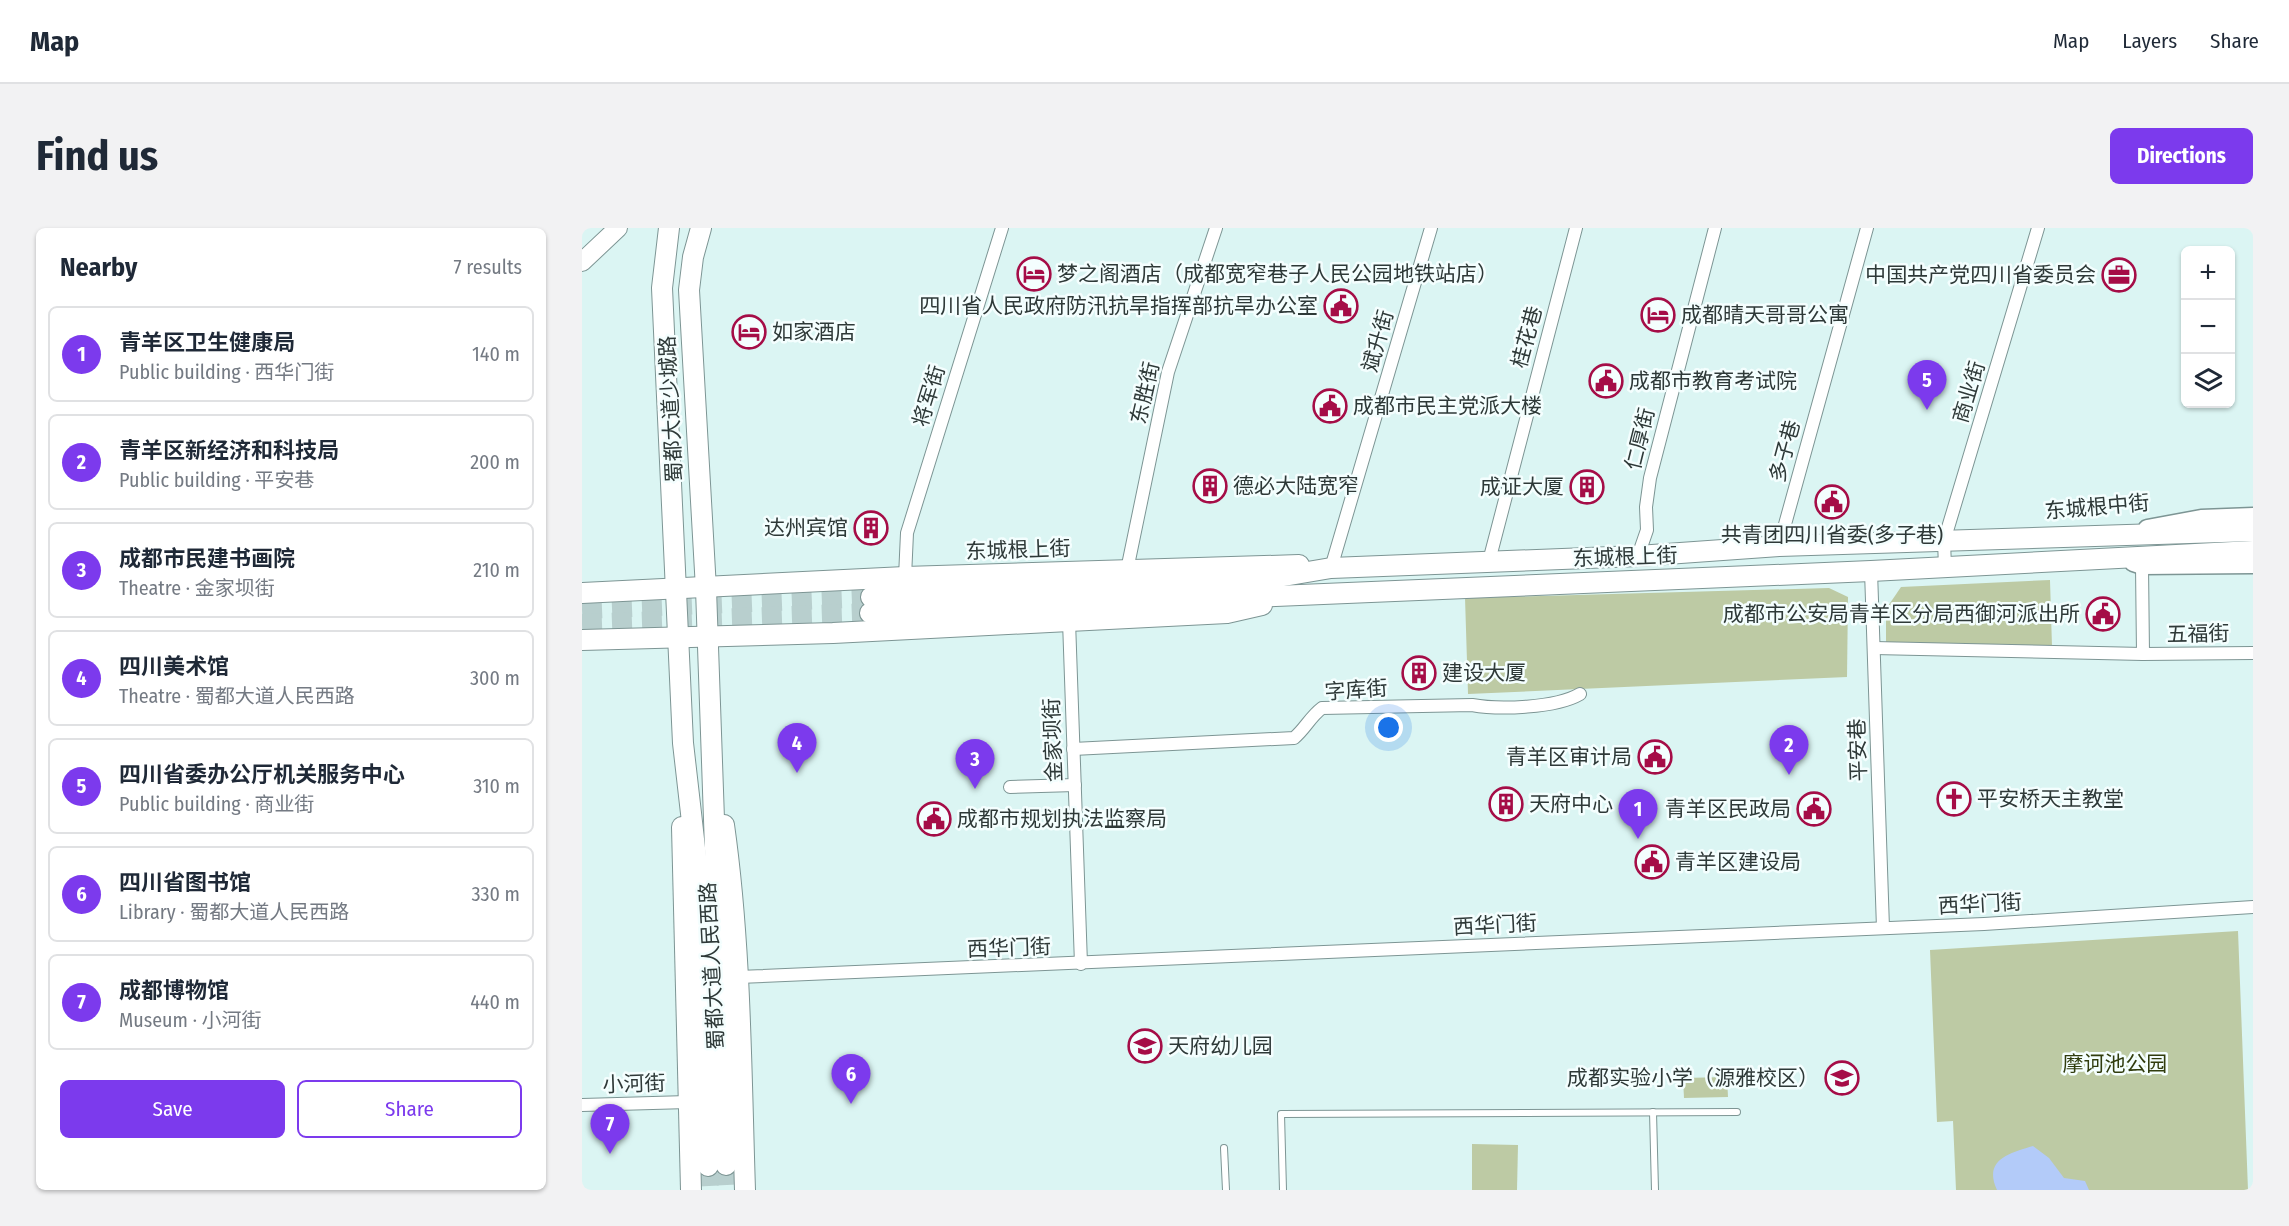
<!DOCTYPE html>
<html lang="en">
<head>
<meta charset="utf-8">
<style>
	body { margin:0; font-family:"Fira Sans Condensed","Noto Sans SC",sans-serif; background:#f2f2f3; color:#1f2937 }
	.controls { position:absolute; right:18px; top:18px; display:grid; overflow:hidden; border-radius:9px; box-shadow:0 2px 4px #0004 }
	.controls button { width:54px; height:54px; display:grid; place-items:center; padding:0; border:0; border-bottom:2px solid #e0e1e3; background:#fff; color:#1f2937; font:30px sans-serif }
	.you { position:absolute; left:807px; top:500px; width:21px; height:21px; margin:-15px; border:4px solid #fff; border-radius:50%; background:#1a73e8; box-shadow:0 0 0 9px #1a73e833 }
	.badge { display:grid; place-items:center; width:39px; height:39px; border-radius:50%; background:#7c3aed; color:#fff; font-size:20px; font-weight:700 }
	.pin { position:absolute; translate:-50% -50px; filter:drop-shadow(0 2px 3px #0008) }
	.pin::after { content:''; position:absolute; top:32px; width:21px; height:18px; background:inherit; clip-path:polygon(0 0,100% 0,50% 100%) }
	.list { margin:0; padding:0; list-style:none }
	h2 { display:flex; justify-content:space-between; align-items:center; height:78px; margin:0; padding:0 24px; font-size:26px }
	h2 small { font-size:20px; font-weight:400; color:#747a83 }
	.list li { display:grid; grid-template-columns:39px 1fr auto; gap:18px; align-items:center; box-sizing:border-box; height:96px; margin:0 12px 12px; padding:0 12px; border:2px solid #e0e1e3; border-radius:9px }
	.list b { display:block; font-size:22px; white-space:nowrap }
	.list p { margin:0; font-size:20px; white-space:nowrap; color:#747a83 }
	.list em { font-size:20px; font-style:normal; color:#747a83 }
	.actions { display:flex; gap:12px; padding:18px 24px }
	.actions a { flex:1; padding:14px 0; border:2px solid #7c3aed; border-radius:9px; text-align:center; font-size:21px; color:#7c3aed }
	.actions .main { background:#7c3aed; color:#fff }
	.icon { flex:none; width:33px; height:33px; fill:none; stroke:currentColor; stroke-width:2; stroke-linecap:round; stroke-linejoin:round }
	.map { position:relative; flex:none; width:1671px; height:962px; overflow:hidden; border-radius:9px }
	header { display:flex; align-items:center; gap:36px; box-sizing:border-box; height:84px; padding:0 30px; background:#fff; border-bottom:2px solid #e0e1e3 }
	header strong { font-size:28px }
	nav { display:flex; gap:33px; margin-inline-start:auto; font-size:21px }
	.intro { display:flex; align-items:center; justify-content:space-between; box-sizing:border-box; height:144px; padding:0 36px }
	h1 { margin:0; font-size:42px }
	.button { padding:15px 27px; border-radius:9px; background:#7c3aed; color:#fff; font-size:21px; font-weight:700 }
	main { display:flex; gap:36px; padding:0 36px }
	aside { flex:1; background:#fff; border-radius:9px; box-shadow:0 2px 4px #0004 }
	.map>svg:first-child { display:block }
	.green { fill:#bdcaa4 }
	.water { fill:#b3cbf9 }
	.lines { fill:none; stroke-linecap:round; stroke-linejoin:round }
	.primary-tunnel { stroke:#b8cfce; stroke-width:20; stroke-dasharray:20 10; stroke-linecap:butt }
	.service-casing { stroke:#7d9594; stroke-width:8 }
	.minor-casing { stroke:#7d9594; stroke-width:14 }
	.tertiary-casing { stroke:#7d9594; stroke-width:19 }
	.secondary-casing { stroke:#7d9594; stroke-width:20 }
	.primary-casing { stroke:#7d9594; stroke-width:22 }
	.service { stroke:#fff; stroke-width:6 }
	.minor { stroke:#fff; stroke-width:12 }
	.tertiary { stroke:#fff; stroke-width:16 }
	.secondary { stroke:#fff; stroke-width:18 }
	.primary { stroke:#fff; stroke-width:20 }
	.labels { text-anchor:middle; dominant-baseline:central; stroke-width:5; stroke-linejoin:round; paint-order:stroke }
	.poi-label { font-size:21px; fill:#2e3938; stroke:#f4fefe; text-anchor:start }
	.street-label { font-size:21px; fill:#2e3938; stroke:#f4fefe }
	.park-label { font-size:21px; fill:#303c0d; stroke:#f4fefe }
</style>
</head>
<body>
<header>
<strong>Map</strong>
<nav><a>Map</a><a>Layers</a><a>Share</a></nav>
</header>
<div class="intro"><h1>Find us</h1><a class="button">Directions</a></div>
<main>
<aside>
<h2>Nearby<small>7 results</small></h2>
<ul class="list">
<li><span class="badge">1</span><div><b>青羊区卫生健康局</b><p>Public building · 西华门街</p></div><em>140 m</em></li>
<li><span class="badge">2</span><div><b>青羊区新经济和科技局</b><p>Public building · 平安巷</p></div><em>200 m</em></li>
<li><span class="badge">3</span><div><b>成都市民建书画院</b><p>Theatre · 金家坝街</p></div><em>210 m</em></li>
<li><span class="badge">4</span><div><b>四川美术馆</b><p>Theatre · 蜀都大道人民西路</p></div><em>300 m</em></li>
<li><span class="badge">5</span><div><b>四川省委办公厅机关服务中心</b><p>Public building · 商业街</p></div><em>310 m</em></li>
<li><span class="badge">6</span><div><b>四川省图书馆</b><p>Library · 蜀都大道人民西路</p></div><em>330 m</em></li>
<li><span class="badge">7</span><div><b>成都博物馆</b><p>Museum · 小河街</p></div><em>440 m</em></li>
</ul>
<div class="actions"><a class="main">Save</a><a>Share</a></div>
</aside>
<div class="map">
<svg width="1671" height="962" viewBox="0 0 1671 962">
	<rect width="100%" height="100%" fill="#dbf5f3"/>
	<g class="green">
		<path d="M1468,352L1470,419L1304,414V381L1319,359Z"/>
		<path d="M1247,360L1266,369L1265,449L886,466L883,370Z"/>
		<path d="M1656,703L1666,962H1374L1371,893L1355,894L1348,722Z"/>
		<path d="M1145,849L1146,869L1102,870L1101,850Z"/>
		<path d="M890,916L936,917L935,962H890Z"/>
	</g>
	<path class="water" d="M1451,918L1467,930L1482,950L1503,953L1507,962H1415C1401,932 1427,925 1451,918Z"/>
	<g class="lines">
		<g class="primary-tunnel">
			<path d="M0,381L289,369"/>
			<path d="M0,396L288,385"/>
			<path d="M144,937L145,962"/>
			<path d="M126,938L127,962"/>
		</g>
		<g class="service-casing">
			<g id="service">
				<path d="M1071,884L1073,962"/>
				<path d="M642,920L644,962"/>
				<path d="M701,962L699,886L1155,884"/>
			</g>
		</g>
		<g class="minor-casing">
			<g id="minor">
				<path d="M1197,318L1285,0"/>
				<path d="M1056,328L1065,302L1064,279L1068,250L1133,0"/>
				<path d="M907,333L994,0"/>
				<path d="M1560,338L1561,426"/>
				<path d="M1363,339L1362,313L1456,0"/>
				<path d="M749,340L849,0"/>
				<path d="M545,342L586,144L634,0"/>
				<path d="M1289,343L1301,700"/>
				<path d="M323,349L325,305L420,0"/>
				<path d="M487,393L499,736"/>
				<path d="M1292,420L1561,426L1671,425"/>
				<path d="M491,521L712,510C723,501 728,489 740,480L890,477C917,482 974,480 998,466"/>
				<path d="M428,559L493,557"/>
				<path d="M156,749L1402,696L1671,679"/>
				<path d="M0,877L106,874"/>
			</g>
		</g>
		<g class="tertiary-casing">
			<g id="tertiary">
				<path d="M1565,300L1619,290L1671,288"/>
				<path d="M1551,335L1560,338L1671,337"/>
			</g>
		</g>
		<g class="secondary-casing">
			<path id="secondary" d="M0,34L36,0"/>
		</g>
		<g class="primary-casing">
			<g id="primary">
				<path d="M87,0L80,60L101,515L114,629L126,938"/>
				<path d="M119,0L111,29L107,62L124,361L144,937"/>
				<path d="M0,365L323,349L717,337"/>
				<path d="M289,369L690,350L749,340L1056,328L1197,318L1671,303"/>
				<path d="M288,385L1289,343L1671,323"/>
				<path d="M0,412L251,405L487,393L645,385L680,377"/>
				<path d="M142,597C159,717 159,840 163,962"/>
				<path d="M100,599L109,962"/>
			</g>
		</g>
		<use href="#service" class="service"/>
		<use href="#minor" class="minor"/>
		<use href="#tertiary" class="tertiary"/>
		<use href="#secondary" class="secondary"/>
		<use href="#primary" class="primary"/>
	</g>
	<defs>
		<g id="hotel-ring" transform="scale(1.725)"><circle r="9.5" fill="#f4fefe" stroke="#a50d47" stroke-width="1.5"/><path d="M-6-4.5h1.5V1H6V5H4.5V3h-9V5H-6ZM-4 0a1.8 1.8 0 1 1 3.6 0ZM.5 0V-2.5h3Q6-2.5 6 0Z" fill="#a50d47"/></g>
		<g id="office-ring" transform="scale(1.725)"><circle r="9.5" fill="#f4fefe" stroke="#a50d47" stroke-width="1.5"/><path d="M-6-3h4V-5.5h4V-3h4V5H-6ZM-1-4.5V-3h2v-1.5ZM-6 0V1H6V0Z" fill="#a50d47"/></g>
		<g id="civic-ring" transform="scale(1.725)"><circle r="9.5" fill="#f4fefe" stroke="#a50d47" stroke-width="1.5"/><path d="M-.6-6.5H3V-4.5H.6V-3L4-1V1h2V6H-6V1h2V-1L-.6-3ZM-1.2 2.5V6h2.4V2.5Z" fill="#a50d47"/></g>
		<g id="building-ring" transform="scale(1.725)"><circle r="9.5" fill="#f4fefe" stroke="#a50d47" stroke-width="1.5"/><path d="M-4-6H4V6H1V3H-1V6H-4ZM-2.5-4.3h1.7v1.8h-1.7ZM.8-4.3h1.7v1.8H.8ZM-2.5-1h1.7V.8h-1.7ZM.8-1h1.7V.8H.8Z" fill="#a50d47"/></g>
		<g id="church-ring" transform="scale(1.725)"><circle r="9.5" fill="#f4fefe" stroke="#a50d47" stroke-width="1.5"/><path d="M-1.2-6h2.4v3.5h3.3v2.4h-3.3V6h-2.4V-.1h-3.3v-2.4h3.3Z" fill="#a50d47"/></g>
		<g id="school-ring" transform="scale(1.725)"><circle r="9.5" fill="#f4fefe" stroke="#a50d47" stroke-width="1.5"/><path d="M0-5L7-2L0 1L-7-2ZM-4 1L0 2.5L4 1V4Q0 6-4 4Z" fill="#a50d47"/></g>
	</defs>
	<g fill-rule="evenodd">
		<use href="#hotel-ring" x="452" y="46"/>
		<use href="#office-ring" x="1537" y="47"/>
		<use href="#civic-ring" x="759" y="78"/>
		<use href="#hotel-ring" x="1076" y="87"/>
		<use href="#hotel-ring" x="167" y="104"/>
		<use href="#civic-ring" x="1024" y="153"/>
		<use href="#civic-ring" x="748" y="178"/>
		<use href="#building-ring" x="628" y="258"/>
		<use href="#building-ring" x="1005" y="259"/>
		<use href="#civic-ring" x="1250" y="274"/>
		<use href="#building-ring" x="289" y="300"/>
		<use href="#civic-ring" x="1521" y="386"/>
		<use href="#building-ring" x="837" y="445"/>
		<use href="#civic-ring" x="1073" y="529"/>
		<use href="#church-ring" x="1372" y="571"/>
		<use href="#building-ring" x="924" y="576"/>
		<use href="#civic-ring" x="1232" y="581"/>
		<use href="#civic-ring" x="352" y="591"/>
		<use href="#civic-ring" x="1070" y="634"/>
		<use href="#school-ring" x="563" y="818"/>
		<use href="#school-ring" x="1260" y="850"/>
	</g>
	<g class="labels">
		<g class="poi-label">
			<text x="475" y="46">梦之阁酒店（成都宽窄巷子人民公园地铁站店）</text>
			<text x="1514" y="47" text-anchor="end">中国共产党四川省委员会</text>
			<text x="736" y="78" text-anchor="end">四川省人民政府防汛抗旱指挥部抗旱办公室</text>
			<text x="1099" y="87">成都晴天哥哥公寓</text>
			<text x="190" y="104">如家酒店</text>
			<text x="1047" y="153">成都市教育考试院</text>
			<text x="771" y="178">成都市民主党派大楼</text>
			<text x="651" y="258">德必大陆宽窄</text>
			<text x="982" y="259" text-anchor="end">成证大厦</text>
			<text x="266" y="300" text-anchor="end">达州宾馆</text>
			<text x="1250" y="307" text-anchor="middle">共青团四川省委(多子巷)</text>
			<text x="1498" y="386" text-anchor="end">成都市公安局青羊区分局西御河派出所</text>
			<text x="860" y="445">建设大厦</text>
			<text x="1050" y="529" text-anchor="end">青羊区审计局</text>
			<text x="1395" y="571">平安桥天主教堂</text>
			<text x="947" y="576">天府中心</text>
			<text x="1209" y="581" text-anchor="end">青羊区民政局</text>
			<text x="375" y="591">成都市规划执法监察局</text>
			<text x="1093" y="634">青羊区建设局</text>
			<text x="586" y="818">天府幼儿园</text>
			<text x="1237" y="850" text-anchor="end">成都实验小学（源雅校区）</text>
		</g>
		<g class="street-label">
			<text transform="translate(945 109) rotate(-75)">桂花巷</text>
			<text transform="translate(796 113) rotate(-74)">斌升街</text>
			<text transform="translate(1387 164) rotate(-73)">商业街</text>
			<text transform="translate(563 165) rotate(-77)">东胜街</text>
			<text transform="translate(347 168) rotate(-73)">将军街</text>
			<text transform="translate(89 181) rotate(-93)">蜀都大道少城路</text>
			<text transform="translate(1058 211) rotate(-76)">仁厚街</text>
			<text transform="translate(1203 223) rotate(-75)">多子巷</text>
			<text transform="translate(1515 279) rotate(-5)">东城根中街</text>
			<text transform="translate(436 322) rotate(-2)">东城根上街</text>
			<text transform="translate(1043 329) rotate(-2)">东城根上街</text>
			<text transform="translate(1616 406) rotate(-1)">五福街</text>
			<text transform="translate(774 462) rotate(-4)">字库街</text>
			<text transform="translate(471 512) rotate(-92)">金家坝街</text>
			<text transform="translate(1276 522) rotate(-92)">平安巷</text>
			<text transform="translate(1398 676) rotate(-3)">西华门街</text>
			<text transform="translate(913 697) rotate(-3)">西华门街</text>
			<text transform="translate(427 720) rotate(-2)">西华门街</text>
			<text transform="translate(130 738) rotate(-93)">蜀都大道人民西路</text>
			<text transform="translate(52 856) rotate(-2)">小河街</text>
		</g>
		<g class="park-label">
			<text x="1533" y="836">摩诃池公园</text>
		</g>
	</g>
</svg>
<div class="controls">
<button>+</button>
<button>−</button>
<button><svg class="icon" aria-label="layers" viewBox="0 0 24 24"><path d="M12 4l9 5-9 5-9-5zM3 14l9 5 9-5"/></svg></button>
</div>
<div class="you"></div>
<div class="pin badge" style="left:1056px;top:611px">1</div>
<div class="pin badge" style="left:1207px;top:547px">2</div>
<div class="pin badge" style="left:393px;top:561px">3</div>
<div class="pin badge" style="left:215px;top:545px">4</div>
<div class="pin badge" style="left:1345px;top:182px">5</div>
<div class="pin badge" style="left:269px;top:876px">6</div>
<div class="pin badge" style="left:28px;top:926px">7</div>
</div>
</main>
</body>
</html>
